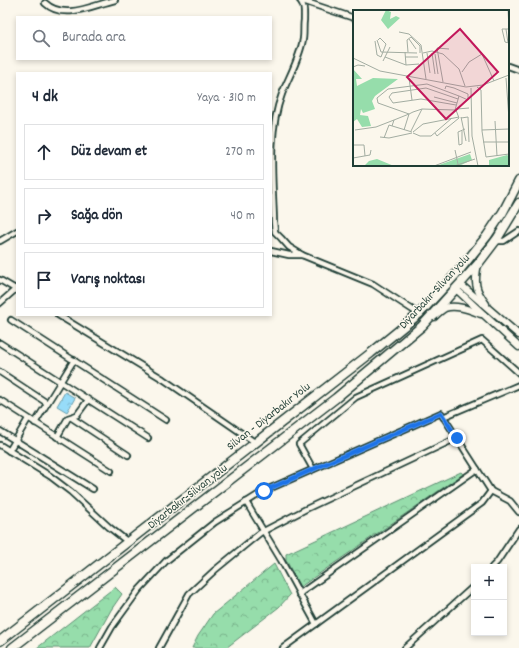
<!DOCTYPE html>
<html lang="tr">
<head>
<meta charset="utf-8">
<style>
	body { margin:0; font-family:Dekko,sans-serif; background:#f6f6f7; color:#1f2937 }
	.controls { position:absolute; right:12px; bottom:12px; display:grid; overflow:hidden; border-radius:0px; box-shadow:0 2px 6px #0003 }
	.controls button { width:36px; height:36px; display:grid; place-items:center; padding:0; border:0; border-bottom:1px solid #e0e1e3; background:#fff; color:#1f2937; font:20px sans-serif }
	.stop { position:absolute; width:12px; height:12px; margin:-9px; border:3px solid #1a73e8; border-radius:50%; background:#fff }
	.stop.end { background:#1a73e8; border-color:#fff; box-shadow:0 1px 4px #0008 }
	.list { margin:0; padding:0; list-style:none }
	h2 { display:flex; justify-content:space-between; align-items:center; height:52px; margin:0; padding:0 16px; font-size:17px }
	h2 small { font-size:13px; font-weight:400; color:#747a83 }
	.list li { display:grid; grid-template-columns:26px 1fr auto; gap:12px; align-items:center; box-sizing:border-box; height:56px; margin:0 8px 8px; padding:0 8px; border:1px solid #e0e1e3; border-radius:0px }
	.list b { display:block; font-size:15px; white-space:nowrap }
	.list em { font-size:13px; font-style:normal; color:#747a83 }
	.icon { flex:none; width:22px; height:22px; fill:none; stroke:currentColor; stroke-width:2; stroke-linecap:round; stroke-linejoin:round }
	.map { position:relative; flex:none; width:519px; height:648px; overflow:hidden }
	.search { position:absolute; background:#fff; box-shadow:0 2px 6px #0003; left:16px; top:16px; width:256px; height:44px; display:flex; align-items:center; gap:10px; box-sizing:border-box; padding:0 14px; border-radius:0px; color:#747a83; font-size:15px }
	.panel { position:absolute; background:#fff; box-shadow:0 2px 6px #0003; left:16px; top:72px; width:256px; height:244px; border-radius:0px }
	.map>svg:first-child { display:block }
	.park { fill:url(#park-crowns); stroke:#5a8d70 }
	.water { fill:url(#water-ripples); stroke:#679caa }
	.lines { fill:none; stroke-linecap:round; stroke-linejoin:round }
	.minor-casing { stroke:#1f3d34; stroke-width:8 }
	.tertiary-casing { stroke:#1f3d34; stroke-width:9 }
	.trunk-casing { stroke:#1f3d34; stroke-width:11 }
	.minor { stroke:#fbf7ec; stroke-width:4.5 }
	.tertiary { stroke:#fbf7ec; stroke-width:6 }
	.trunk { stroke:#fbf7ec; stroke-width:8 }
	.route { stroke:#1a73e8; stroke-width:5 }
	.labels { text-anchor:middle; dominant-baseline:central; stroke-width:3; stroke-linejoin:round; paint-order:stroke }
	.street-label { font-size:12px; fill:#1f3d34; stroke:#fbf7ec }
	.inset-road { fill:none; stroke:#a3ada2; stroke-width:1 }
	.view { fill:#c2185b; fill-opacity:0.15; stroke:#c2185b; stroke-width:2 }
	.inset-edge { fill:none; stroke:#1f3d34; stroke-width:2 }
</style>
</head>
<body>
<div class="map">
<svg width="519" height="648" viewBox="0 0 519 648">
	<defs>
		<pattern id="park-crowns" width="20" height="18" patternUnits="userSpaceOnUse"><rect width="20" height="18" fill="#96ddab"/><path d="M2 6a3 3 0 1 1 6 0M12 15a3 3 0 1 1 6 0" fill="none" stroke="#7ab48c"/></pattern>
		<pattern id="water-ripples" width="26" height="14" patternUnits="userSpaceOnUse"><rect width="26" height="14" fill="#97dcf9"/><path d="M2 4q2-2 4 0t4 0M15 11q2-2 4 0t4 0" fill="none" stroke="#82bed6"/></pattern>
	</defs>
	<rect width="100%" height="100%" fill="#fbf7ec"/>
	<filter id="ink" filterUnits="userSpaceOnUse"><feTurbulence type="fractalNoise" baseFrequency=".025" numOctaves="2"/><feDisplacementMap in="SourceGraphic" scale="8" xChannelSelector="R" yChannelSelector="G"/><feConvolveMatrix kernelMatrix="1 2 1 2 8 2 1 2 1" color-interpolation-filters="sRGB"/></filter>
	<g filter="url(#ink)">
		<g class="park">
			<path d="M461,472L463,474L300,587L286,560V554Z"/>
			<path d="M274,564L290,595L279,607L226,648H192L198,636L213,614Z"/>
			<path d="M115,587L122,594L111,610L90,648H37Z"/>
		</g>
		<path class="water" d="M65,392L75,398L67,412L57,406Z"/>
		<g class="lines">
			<g class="minor-casing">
				<g id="minor">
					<path d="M300,0C305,7 304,12 304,20C303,26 304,33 303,39C300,58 289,76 282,94C267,134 273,179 274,222L275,232L281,238L289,247L302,255"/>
					<path d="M300,0L354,18"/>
					<path d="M45,3C64,21 93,5 115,0"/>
					<path d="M508,66L519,70"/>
					<path d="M0,241L17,231"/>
					<path d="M495,241H504L519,231"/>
					<path d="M271,251L289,255H302L373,284L419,314"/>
					<path d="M0,280L17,290"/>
					<path d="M0,303L17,288"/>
					<path d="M58,315L163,379L256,443"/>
					<path d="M11,320L166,420"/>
					<path d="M0,343L148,438"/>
					<path d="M0,372L47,403"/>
					<path d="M0,400L111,471"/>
					<path d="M443,417L519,385"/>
					<path d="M72,418L128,455"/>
					<path d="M35,423L74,360"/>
					<path d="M0,431L93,489"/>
					<path d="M57,437L68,418L77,415L88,400"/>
					<path d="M0,445L50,476L71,492L109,527L128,542"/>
					<path d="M9,451L28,419"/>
					<path d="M313,469L299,444L356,397L482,340L519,373"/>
					<path d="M246,502L281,560L316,624"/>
					<path d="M492,567L497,562L519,529"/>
					<path d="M299,594L477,469"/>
					<path d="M100,648L112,627L139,590L166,561L215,522L264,491L441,413L491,491L510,501L519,512"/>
					<path d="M159,648L189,594L215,570L260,533L306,509L457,438"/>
					<path d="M283,648L482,503L491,491"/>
					<path d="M405,648L474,586"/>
				</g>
			</g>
			<g class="tertiary-casing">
				<g id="tertiary">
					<path d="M478,264C474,283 475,289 486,304"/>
					<path d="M460,284L519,335"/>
					<path d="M456,289L519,347"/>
					<path d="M434,317C437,314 441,310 445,308C456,304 470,310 481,314"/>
				</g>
			</g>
			<g class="trunk-casing">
				<g id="trunk">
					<path d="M0,641L371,353L419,314L458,272L487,236L503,212L519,181"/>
					<path d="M12,648L336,398L422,326L478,264L497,239L519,203"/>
				</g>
			</g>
			<use href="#minor" class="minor"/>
			<use href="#tertiary" class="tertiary"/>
			<use href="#trunk" class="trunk"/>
		</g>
	</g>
	<g class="lines" filter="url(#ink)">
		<path class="route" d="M264,491L441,413L457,438"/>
	</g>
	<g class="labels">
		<g class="street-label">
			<text transform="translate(435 292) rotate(-47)">Diyarbakır-Silvan yolu</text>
			<text transform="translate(269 417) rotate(-38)">Silvan - Diyarbakır Yolu</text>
			<text transform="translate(188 497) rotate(-38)">Diyarbakır-Silvan yolu</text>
		</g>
	</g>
	<g transform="translate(353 10)">
		<rect width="156" height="156" fill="#fbf7ec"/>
		<path d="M117,144L119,150L106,156H83Z" fill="#96ddab"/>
		<path d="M33,0L38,2L37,9L43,6L47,8L35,19L28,10ZM0,59L9,69H3L4,76L20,68L45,69L22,86L19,91L22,99L10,103L8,99L7,105L15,106L18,116L9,117L4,109L0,112ZM154,145L156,146V156H136V150ZM24,149L41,156H11L16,151Z" fill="#96ddab"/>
		<path class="inset-road" d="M155,0L156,19M153,19L155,33M156,19H149L152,32L156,33M46,22L56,24L68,35L73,69M56,29L63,39M24,30L28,42L64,43M22,31L24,45L28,47L33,34L27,28L25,30M52,42L53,55M55,42L54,30L58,27L67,36V43M70,43L79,41L90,44L106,59L112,76M74,43L77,63M79,43L82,64M82,44L85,64M129,44L141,71M32,47L53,55L66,54M52,47H65M0,48L27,61L113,77L130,75L156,65M30,51L37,37M0,57L5,55L12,56M109,62L116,52L129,44L110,23M56,68L59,90M153,68L156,109M90,72L84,38L96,39M124,77L128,80L129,121L133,147L156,144M118,78L119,126L125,156M92,79L93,76L101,78L115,84V90L106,86M81,87L104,93M103,95L68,89L40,93L36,87L39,83L73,78L105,89M104,99L116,98M108,107L113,131M108,108L115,107L116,132M142,111L144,146M39,116L41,110L56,104L60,102L69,99L102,100L106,86L74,74L35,79L24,88L25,93L56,104L51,120M2,120L23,117L41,110M129,120L156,119M58,121L69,99M109,121V134L106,135L105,122L112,119M60,122L70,114L106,107M60,123L67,126H78L99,108M82,123L84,126L106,108L103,100M27,127L36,128L59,123M31,128L36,115L59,122M130,132H156M0,135H11L12,146M102,140L105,154M0,148L17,145L18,140M81,156L118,142M101,156L122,149"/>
		<path class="view" d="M107,19L145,62L93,109L54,67Z"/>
		<rect width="156" height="156" class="inset-edge"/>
	</g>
</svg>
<div class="controls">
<button>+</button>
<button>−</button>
</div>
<div class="stop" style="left:264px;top:491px"></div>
<div class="stop end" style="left:457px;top:438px"></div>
<div class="search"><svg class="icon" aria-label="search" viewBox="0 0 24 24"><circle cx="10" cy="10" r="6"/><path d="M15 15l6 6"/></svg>Burada ara</div>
<section class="panel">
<h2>4 dk<small>Yaya · 310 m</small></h2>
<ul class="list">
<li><svg class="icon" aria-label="ahead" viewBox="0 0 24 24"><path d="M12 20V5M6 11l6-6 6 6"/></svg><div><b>Düz devam et</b></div><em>270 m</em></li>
<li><svg class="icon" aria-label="right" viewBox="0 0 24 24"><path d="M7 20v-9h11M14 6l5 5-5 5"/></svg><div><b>Sağa dön</b></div><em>40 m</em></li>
<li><svg class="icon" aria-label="arrive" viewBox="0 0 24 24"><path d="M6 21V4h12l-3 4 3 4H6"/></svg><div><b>Varış noktası</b></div></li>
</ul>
</section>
</div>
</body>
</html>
